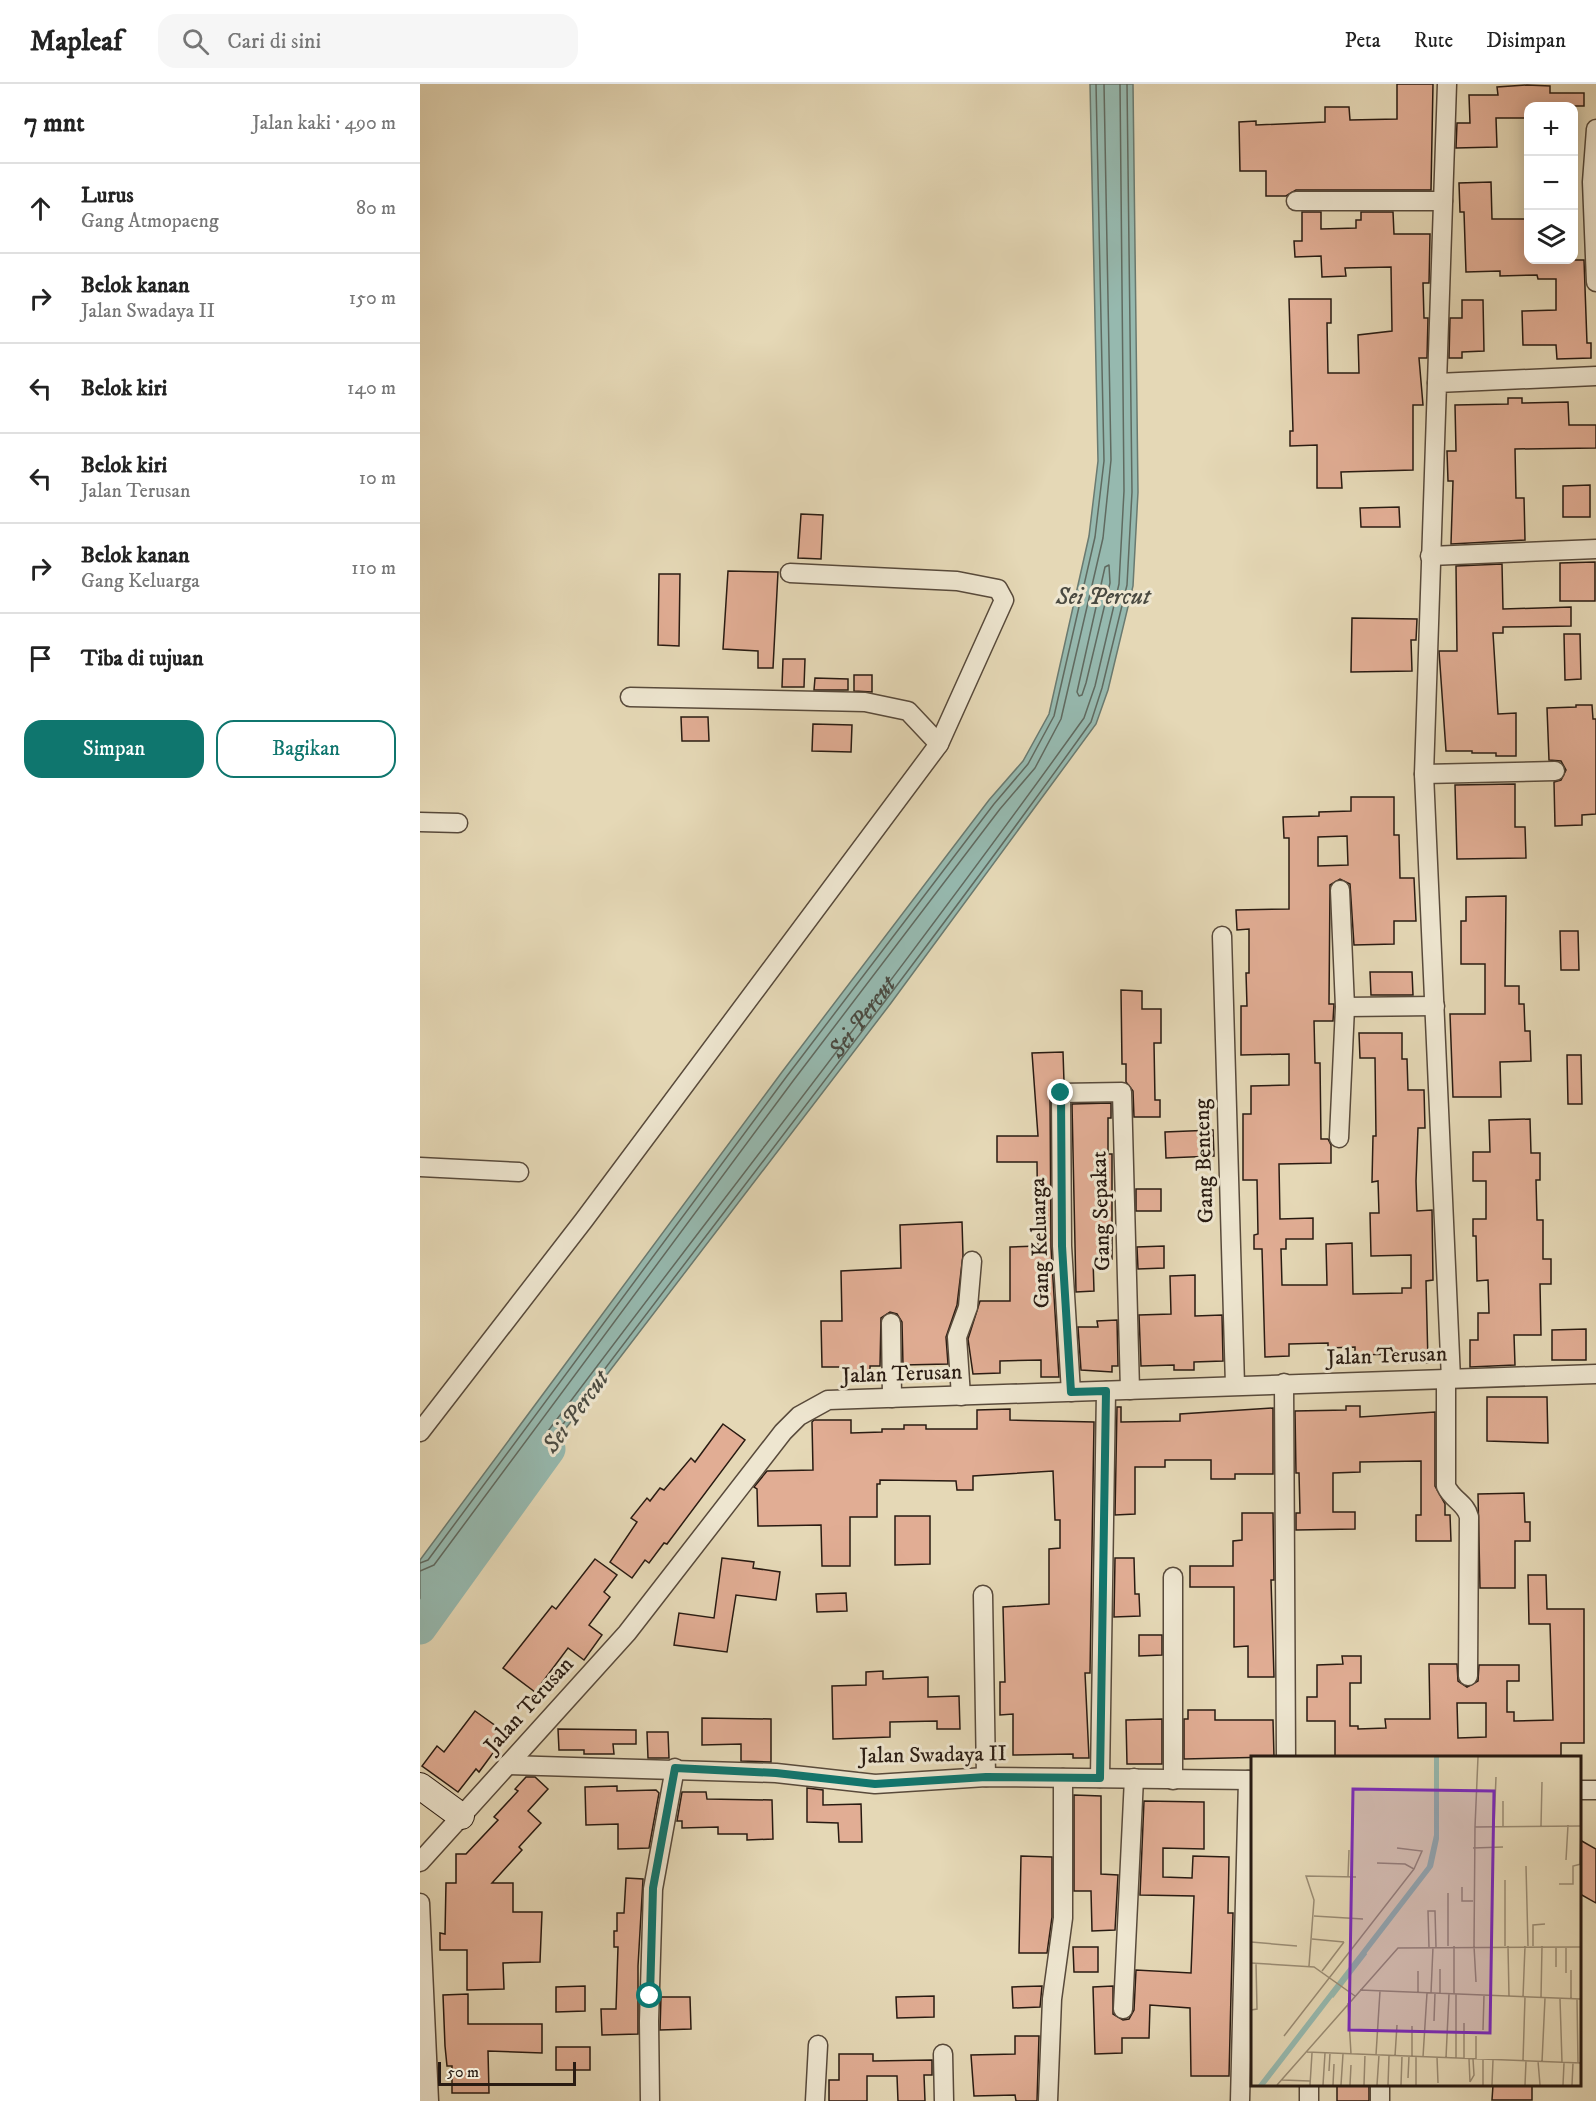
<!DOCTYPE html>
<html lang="id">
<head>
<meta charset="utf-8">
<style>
	body { margin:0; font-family:"IM FELL DW Pica",serif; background:#f6f6f6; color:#222 }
	.controls { position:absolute; right:18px; top:18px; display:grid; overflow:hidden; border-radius:12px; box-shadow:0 3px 15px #0003 }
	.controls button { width:54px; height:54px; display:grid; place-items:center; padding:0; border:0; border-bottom:2px solid #e0e0e0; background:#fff; color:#222; font:30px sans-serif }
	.scale { position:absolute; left:18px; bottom:15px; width:138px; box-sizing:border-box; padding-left:6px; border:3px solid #291b12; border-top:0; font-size:16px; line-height:21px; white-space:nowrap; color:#291b12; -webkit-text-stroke:4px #eee6d0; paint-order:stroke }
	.stop { position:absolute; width:18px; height:18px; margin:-14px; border:4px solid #0f766e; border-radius:50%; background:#fff }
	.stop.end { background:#0f766e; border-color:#fff; box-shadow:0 2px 6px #0008 }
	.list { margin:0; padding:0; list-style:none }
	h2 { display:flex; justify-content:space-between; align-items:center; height:78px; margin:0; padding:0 24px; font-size:26px }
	h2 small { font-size:20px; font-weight:400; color:#767676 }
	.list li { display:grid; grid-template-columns:39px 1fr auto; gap:18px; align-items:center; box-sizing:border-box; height:90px; padding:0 24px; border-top:2px solid #e0e0e0 }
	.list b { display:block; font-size:22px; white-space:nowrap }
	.list p { margin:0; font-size:20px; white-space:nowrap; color:#767676 }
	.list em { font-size:20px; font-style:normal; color:#767676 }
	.actions { display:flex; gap:12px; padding:18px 24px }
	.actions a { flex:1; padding:14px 0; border:2px solid #0f766e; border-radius:18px; text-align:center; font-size:21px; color:#0f766e }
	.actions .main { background:#0f766e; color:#fff }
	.icon { flex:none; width:33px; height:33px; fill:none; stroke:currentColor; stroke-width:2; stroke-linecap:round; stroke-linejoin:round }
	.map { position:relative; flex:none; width:1176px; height:2017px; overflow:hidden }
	header { display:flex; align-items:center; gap:36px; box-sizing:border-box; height:84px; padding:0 30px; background:#fff; border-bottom:2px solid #e0e0e0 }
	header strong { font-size:28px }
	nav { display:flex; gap:33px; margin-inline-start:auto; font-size:21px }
	.search { width:420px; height:54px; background:#f6f6f6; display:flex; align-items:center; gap:15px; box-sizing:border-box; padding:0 21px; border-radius:18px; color:#767676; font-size:22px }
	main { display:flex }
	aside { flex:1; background:#fff }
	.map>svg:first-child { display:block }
	.water { fill:#96b9af; stroke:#6a7a70; stroke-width:1.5 }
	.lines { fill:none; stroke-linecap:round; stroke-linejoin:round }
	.shore { stroke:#606a60; stroke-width:1.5 }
	.river { stroke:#96b9af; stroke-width:33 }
	.building { fill:#e1ad94; stroke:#291b12; stroke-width:1.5; fill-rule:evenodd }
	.street-casing { stroke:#584a3b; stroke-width:21 }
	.secondary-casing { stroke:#291b12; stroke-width:28 }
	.street { stroke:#eee6d0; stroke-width:18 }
	.secondary { stroke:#eee6d0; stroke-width:26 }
	.route { stroke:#0f766e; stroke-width:8 }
	.labels { text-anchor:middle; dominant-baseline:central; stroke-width:6; stroke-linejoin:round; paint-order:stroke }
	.street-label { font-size:22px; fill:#291b12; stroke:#eee6d0 }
	.water-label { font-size:24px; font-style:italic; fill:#4a4a41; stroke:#eee6d0 }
	.inset-river { fill:none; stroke:#96b9af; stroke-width:3 }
	.inset-road { fill:none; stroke:#9a8c74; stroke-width:1.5 }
	.view { fill:#7b2cbf; fill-opacity:0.15; stroke:#7b2cbf; stroke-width:3 }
	.inset-edge { fill:none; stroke:#291b12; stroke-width:3 }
</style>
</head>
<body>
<header>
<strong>Mapleaf</strong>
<div class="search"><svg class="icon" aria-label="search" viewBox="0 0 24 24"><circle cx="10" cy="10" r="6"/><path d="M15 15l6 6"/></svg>Cari di sini</div>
<nav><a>Peta</a><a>Rute</a><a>Disimpan</a></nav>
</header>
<main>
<aside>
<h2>7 mnt<small>Jalan kaki · 490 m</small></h2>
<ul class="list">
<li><svg class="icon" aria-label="ahead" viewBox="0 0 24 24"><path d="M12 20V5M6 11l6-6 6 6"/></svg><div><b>Lurus</b><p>Gang Atmopaeng</p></div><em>80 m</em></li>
<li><svg class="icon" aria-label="right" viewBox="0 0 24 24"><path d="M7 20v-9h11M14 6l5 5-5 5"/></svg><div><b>Belok kanan</b><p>Jalan Swadaya II</p></div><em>150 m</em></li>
<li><svg class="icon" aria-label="left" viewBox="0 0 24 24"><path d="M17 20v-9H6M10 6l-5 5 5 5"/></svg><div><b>Belok kiri</b></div><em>140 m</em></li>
<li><svg class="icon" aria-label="left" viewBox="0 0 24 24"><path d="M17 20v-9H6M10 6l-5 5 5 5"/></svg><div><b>Belok kiri</b><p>Jalan Terusan</p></div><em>10 m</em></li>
<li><svg class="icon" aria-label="right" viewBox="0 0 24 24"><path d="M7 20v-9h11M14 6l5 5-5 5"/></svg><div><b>Belok kanan</b><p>Gang Keluarga</p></div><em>110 m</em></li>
<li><svg class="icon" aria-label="arrive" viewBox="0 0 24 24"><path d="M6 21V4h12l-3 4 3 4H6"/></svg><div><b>Tiba di tujuan</b></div></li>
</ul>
<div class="actions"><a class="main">Simpan</a><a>Bagikan</a></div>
</aside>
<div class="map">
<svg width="1176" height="2017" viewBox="0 0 1176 2017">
	<rect width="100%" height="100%" fill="#e5d8b6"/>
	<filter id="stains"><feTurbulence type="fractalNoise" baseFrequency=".00333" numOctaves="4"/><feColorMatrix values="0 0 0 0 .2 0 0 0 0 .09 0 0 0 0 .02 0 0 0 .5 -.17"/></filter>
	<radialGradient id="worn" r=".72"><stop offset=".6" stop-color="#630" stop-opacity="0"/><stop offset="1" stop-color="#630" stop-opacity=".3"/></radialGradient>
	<path class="water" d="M670,0H713L718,408L713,502L688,606L676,640L471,919L104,1399L0,1542V1476L362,988L569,716L603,677L629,630L669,452L678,377Z"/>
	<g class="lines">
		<g class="shore">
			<path d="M689,481L690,499L666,599L662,611L659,612L657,608L685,483Z"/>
			<path d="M0,1479L8,1476L367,992L574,720L608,680L634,632L675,453L684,377L676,0"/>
			<path d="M0,1487L14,1481L373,997L580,725L615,684L641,635L683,454L691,376L684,0"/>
			<path id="s1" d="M0,1519C218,1221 449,934 664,634L675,602L699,500L704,407L700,0"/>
			<path d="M0,1532C220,1231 454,941 671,638L682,604L707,501L712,408L707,0"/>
		</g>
		<path class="river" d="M0,1544L129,1365"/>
	</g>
	<g class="building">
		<path d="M977,0H1013L1011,106H876L866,112H846V87H820L819,38L836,37V41L905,38V23H929L930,36L977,35Z"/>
		<path d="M1107,1L1130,2V9H1164V22H1108V34H1076L1077,63L1036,64L1037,39H1050L1049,11H1078L1077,3Z"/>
		<path d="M1071,98L1072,135H1108V176H1164L1167,259H1171V274L1137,275L1136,261H1103L1102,227L1136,226V195H1118L1117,191L1080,192V187L1046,188L1044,128H1040L1039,99Z"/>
		<path d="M882,128H901V145L936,144V136H941V128H973L974,150H1010L1009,199H1003L1004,234H1008L1007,274H999L1003,321H993V386L921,388L922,404H897V361L870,362V347H873L869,215H911V239H907L908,289H939L938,251L972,247L971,183L925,184L926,192L902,193L901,172L875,173L874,157H882Z"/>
		<path d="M1042,216H1063L1064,267L1042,268V274H1029L1030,234H1042Z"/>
		<path d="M1088,314H1102V319L1148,318L1149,341H1176V364L1095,365L1096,414H1104L1105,456L1031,460L1033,397H1028L1027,367H1036L1035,321L1088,320Z"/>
		<path d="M1170,401V433H1143V402Z"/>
		<path d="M979,423L980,443H941L940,424Z"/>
		<path d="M381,430L403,431L401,475L378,474Z"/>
		<path d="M1175,478V517H1140V479Z"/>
		<path d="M1082,480L1083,525L1151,523V542L1083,543V549H1073L1078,630L1096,629V672H1076V669H1052V667H1026L1019,567H1037L1036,482Z"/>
		<path d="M308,487L358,488L353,584H338V567L303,565Z"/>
		<path d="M239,490H260L259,562L238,561Z"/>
		<path d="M932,534L997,535L996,556H991L992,587L931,588Z"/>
		<path d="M1144,550H1160L1161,595L1145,596Z"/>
		<path d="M363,575H385L384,603H362Z"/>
		<path d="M434,591H452V608L434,607Z"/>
		<path d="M395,594L428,595V606H394Z"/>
		<path d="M1156,621H1172L1173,635H1176V730L1162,731V741L1135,742L1134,698L1141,696L1146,686L1141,677L1129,676L1127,624L1156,623Z"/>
		<path d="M261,633H288L289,657H262Z"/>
		<path d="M393,640L432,641L431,668L392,667Z"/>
		<path d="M1095,700V743H1105L1106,774L1037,775L1035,701Z"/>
		<path d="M931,713H974V751H979L980,794H994L996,837H974V860L934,861L930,800L920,795L910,801L909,920H914L913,937H894L895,979H900L901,1055H908L911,1061V1079L859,1080L860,1135L893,1134V1155H866V1165H861L862,1201H907L906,1160L932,1159L933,1210L982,1209V1204H991V1171L951,1172L950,1129H959L958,1097L952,1098L953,1052H956L955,974H940L939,949H982V975H987L988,1006H1004L1005,1044H998L996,1097L997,1127L1012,1126L1013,1196L1006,1197L1008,1279H980V1270L935,1271V1263L908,1264V1259L869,1260V1272L845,1273L842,1165H834V1151L838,1150L837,1096H823V1030H831V1002L869,1001V970L821,971V922H827L826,889H829V845L817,846L816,826L869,825V754H864L863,733L899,732V728L931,727ZM927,752L928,781L898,782V753Z"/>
		<path d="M1086,812L1085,902H1099V920H1104L1105,947H1110L1111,977L1080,978L1081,1013H1033L1030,930H1065V880H1041V837H1046V813Z"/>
		<path d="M1140,847H1158L1159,886H1141Z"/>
		<path d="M950,888H992L993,911H951Z"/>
		<path d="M701,906L722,907V925H741V959H734L735,1016H740V1033H714L713,1007L706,998V980H702Z"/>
		<path d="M643,968L644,998L635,1000L630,1009L631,1163L639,1293H621V1276L580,1277V1289L553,1290L548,1255L560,1217H590V1163L618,1162L617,1078H577V1052H618L612,969Z"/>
		<path d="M1147,971H1161L1162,1020H1148Z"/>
		<path d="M691,1019V1034H688V1070H692V1175H673L674,1207L656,1208L652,1020Z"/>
		<path d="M1110,1035L1111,1069H1120V1096H1116L1117,1136H1123V1175H1131V1200H1120L1121,1251H1094L1095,1281L1050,1283V1256H1058V1229H1069L1068,1196L1057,1197L1056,1152H1053V1135H1066V1097H1053V1068H1070L1069,1036Z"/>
		<path d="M793,1046L794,1072L746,1074L745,1048Z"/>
		<rect x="716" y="1105" width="25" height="22"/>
		<path d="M542,1138L543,1171L537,1221L526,1253L528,1280L483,1281L482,1238L477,1230L470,1228L461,1234L460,1282H450V1294H425V1283H402L401,1237H422L421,1187L481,1184L480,1141Z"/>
		<path d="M744,1162V1184L718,1185L717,1163Z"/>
		<path d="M775,1191V1232L802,1231L803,1277L774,1278V1286H754V1281L721,1282L719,1231L751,1230L750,1192Z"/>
		<path d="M697,1236L698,1282H692V1288L661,1286L658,1243H678L677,1237Z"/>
		<path d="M1166,1245V1276H1132V1246Z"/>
		<path d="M1067,1313H1127L1128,1359L1067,1357Z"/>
		<path d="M926,1322H940V1333L1015,1328V1402L1025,1420V1431H1030L1031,1457H996V1431H1001V1377L940,1378V1388L913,1389V1428H935V1445L876,1446V1429H880L879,1389H876L875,1327L926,1326Z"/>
		<path d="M697,1323H701V1338L760,1337V1330L853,1324V1390H815V1395H791V1376H745V1383H715V1430L695,1431Z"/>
		<path d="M590,1325V1336L674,1338L670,1589H665L669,1674H653V1670L593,1671V1630L580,1631V1598H585L583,1523L629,1520V1465L640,1464V1436H635L633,1387L553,1392V1406H537L536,1397L460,1396V1400H457V1433H430V1482H402L401,1441L338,1442L337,1405L334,1403L347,1387L393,1386L392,1338L394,1336H431V1349L462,1348V1345H484V1341H506V1345H557V1326Z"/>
		<path d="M303,1340L325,1356L247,1460L244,1459L229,1479L225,1476L212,1494L190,1478L217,1438L211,1434L227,1414L230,1417L240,1404L244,1406L271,1374L275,1378Z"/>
		<path d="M1104,1409L1105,1438H1110V1457H1095V1504H1060L1058,1410Z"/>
		<path d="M822,1429H853L854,1496H851L854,1593H828V1562L814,1563V1503H770V1482H813V1457L822,1456Z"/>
		<path d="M475,1432H510V1480L475,1481Z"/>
		<path d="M302,1474L334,1478L333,1484L360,1488L356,1516L316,1511L307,1568L254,1561L259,1529L294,1534Z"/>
		<path d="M695,1474H714L715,1510H719L720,1532L694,1533Z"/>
		<path d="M175,1475L197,1491L184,1508L190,1513L169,1541L182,1551L164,1576L148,1564L115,1608L83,1584L132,1522L136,1525Z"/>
		<path d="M1108,1491H1126L1127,1525H1164V1659H1141V1674H915V1637H887V1613H897V1581L923,1580L922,1572H941V1599H930V1642H938V1645L966,1644L965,1635H1010L1009,1580H1037L1038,1597L1047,1603L1058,1597L1059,1581H1099V1597H1087V1628H1094V1637L1133,1636L1130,1540H1109ZM1037,1619H1066V1653L1038,1654Z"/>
		<path d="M426,1509L427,1527L397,1528L396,1510Z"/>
		<path d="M719,1551H742V1571L719,1572Z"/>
		<path d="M463,1587V1595L508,1593V1613L539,1612L540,1645H517V1637L470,1638V1653L413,1655L412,1602L446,1601V1588Z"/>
		<path d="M768,1626H795V1636H853L854,1673L764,1675V1635H768Z"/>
		<path d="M55,1627L87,1650L59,1688L56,1685L38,1708L2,1682L17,1662L24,1668Z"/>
		<path d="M282,1634L351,1635V1678L321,1677V1660L282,1661Z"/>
		<path d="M742,1635V1680H707L706,1636Z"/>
		<path d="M138,1645L216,1646V1660H193L194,1670H164V1666H139Z"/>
		<path d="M227,1648H248L249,1674H228Z"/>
		<path d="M106,1693H115L128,1705L108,1727L121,1739L99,1763L102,1766L72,1799H93V1828H122L120,1878L83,1879L84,1905L47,1906V1866H20V1849L25,1850L26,1799H36V1770H46L78,1736L74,1733L98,1707L95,1705Z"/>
		<path d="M197,1702V1707L236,1706L239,1709L229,1764L198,1765V1740L166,1741L165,1703Z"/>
		<path d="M387,1704L403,1706V1721L441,1720L442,1758H419L418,1739L387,1738Z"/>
		<path d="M262,1708H286L287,1715L352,1716L353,1755L327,1756V1750H298V1743L262,1744V1737H257Z"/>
		<path d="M654,1711L681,1712V1790L698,1791L695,1846L672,1847L671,1807H654Z"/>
		<path d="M724,1717L784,1718V1765L743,1764V1793L772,1794L773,1772L809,1773L808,1829H813L809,1992H771L770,1924L730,1921L729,1954H702V1969L675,1970L673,1903L693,1902V1930L703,1936L709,1935L714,1926L716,1886L771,1889L774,1812L720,1811Z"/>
		<path d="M1160,1756L1176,1765V1819L1160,1810Z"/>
		<path d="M601,1772L632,1773V1833L627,1869H599Z"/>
		<path d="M206,1794L223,1795L218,1882V1950L182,1951L181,1925H196L198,1863H194V1847H197V1829H204Z"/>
		<path d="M653,1863H678V1888H654Z"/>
		<path d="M165,1902V1927L136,1928V1903Z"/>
		<path d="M622,1902L620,1923L593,1924L592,1903Z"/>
		<path d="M48,1910V1940H122V1969L68,1967L69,2009H32V1982H27L25,1962L23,1911Z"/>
		<path d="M514,1912V1933L477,1934L476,1913Z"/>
		<path d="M241,1913H270L271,1945L240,1946Z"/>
		<path d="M595,1952H619L617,2017H596L595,2011L554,2012L551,1971L595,1970Z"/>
		<rect x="136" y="1963" width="34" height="23"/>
		<path d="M419,1970H453V1977L512,1976V1991H504L505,2017H478L477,1992H447V2017H409V1996H419Z"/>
		<rect x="917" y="2001" width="32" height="16"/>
		<path d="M1073,2001H1112V2016H1072Z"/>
	</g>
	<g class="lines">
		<g class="street-casing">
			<g id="street">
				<path d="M1176,45L1172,98L1176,198"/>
				<path d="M876,117H1023"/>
				<path d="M1017,299L1027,0"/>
				<path d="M1010,472L1176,465"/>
				<path d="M370,489L537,497L578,505L584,516L519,660"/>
				<path d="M1004,690L1135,687"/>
				<path d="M0,738L38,739"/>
				<path d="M920,806L925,923L1015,922"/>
				<path d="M802,852L815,1301"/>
				<path d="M919,1054L925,923"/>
				<path d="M0,1083L99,1088"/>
				<path d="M471,1239L472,1314"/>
				<path d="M1026,1294V1402C1032,1416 1046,1419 1049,1433L1048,1592"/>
				<path d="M1031,1295L1004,690L1017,299L1176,292"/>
				<path d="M864,1299L866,1674"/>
				<path d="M651,1308L642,1162L641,1009L702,1008L710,1306"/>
				<path d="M541,1312L537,1253L548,1223L552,1177"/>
				<path d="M0,1348L164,1136L519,660L488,627L445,618L210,613"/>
				<path d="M563,1511L566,1693"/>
				<path d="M87,1681L356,1689L455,1700L566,1693L832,1696"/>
				<path d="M680,1694L686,1307"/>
				<path d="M753,1696V1493"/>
				<path d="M1160,1706H1176"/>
				<path d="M0,1778L207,1549L363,1348L379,1332L408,1316L1176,1290"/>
				<path d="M0,1819L9,2017"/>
				<path d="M703,1925L714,1694"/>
				<path d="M523,1970L524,2017"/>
				<path d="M889,2000V2017"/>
				<path d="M230,2017L229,1937L233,1805L255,1684"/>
				<path d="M395,2017L398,1961"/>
				<path d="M628,2017L632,1915L643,1834V1694"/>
				<path d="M820,2017L828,1696"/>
				<path d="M960,2017V2000"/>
			</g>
		</g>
		<g class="secondary-casing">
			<path id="secondary" d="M0,1702L41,1732"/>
		</g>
		<use href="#street" class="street"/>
		<use href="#secondary" class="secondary"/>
	</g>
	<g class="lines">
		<path class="route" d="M230,1912L233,1804L255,1684L356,1689L455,1700L566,1693L680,1694L686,1307L651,1308L642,1162L641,1009"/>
	</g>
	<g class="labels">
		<g class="street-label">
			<text transform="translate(784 1077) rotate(-92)">Gang Benteng</text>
			<text transform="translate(681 1127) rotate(-92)">Gang Sepakat</text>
			<text transform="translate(620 1159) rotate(-92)">Gang Keluarga</text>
			<text transform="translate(967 1272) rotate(-2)">Jalan Terusan</text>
			<text transform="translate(482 1290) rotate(-2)">Jalan Terusan</text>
			<text transform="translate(109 1621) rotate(-48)">Jalan Terusan</text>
			<text transform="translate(513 1671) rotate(-1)">Jalan Swadaya II</text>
		</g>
		<g class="water-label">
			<text x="683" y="513">Sei Percut</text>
			<text stroke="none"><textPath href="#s1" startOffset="734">Sei Percut</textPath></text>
			<text transform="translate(156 1328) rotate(-54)">Sei Percut</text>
		</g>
	</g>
	<g transform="translate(831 1672)">
		<rect width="330" height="330" fill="#e5d8b6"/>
		<path d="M183,1H188V83L182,111L14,329H7L176,110L183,79Z" fill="#96b9af"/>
		<path class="inset-river" d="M81,241L115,197"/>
		<path class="inset-road" d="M243,70L245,21M252,70V45M290,70L291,26M224,71L227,1M146,92L171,95L163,113M222,92L252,91M315,104L317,69M329,108L330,72M275,110L277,190M97,121L98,94M254,124V190M308,128H322V110L330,108M211,131V145H222M197,137V190M63,160L112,163M61,183L93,186M0,186L46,190M223,190L224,71L330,70M223,190L225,226M257,190L258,240M282,190V169L294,168M178,191L177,155H184L185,191M0,207L63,211L104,240M58,210L63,144L55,120L105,121M305,211V191M320,214V243M71,215L93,186M167,215V237M315,217V191M109,234L330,243M180,237L182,191M189,238V213M203,238V190M272,241L274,190M290,242L291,190M309,243L311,306M326,243L327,307M97,247L100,298M0,254L6,253L5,207M183,265L184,237M232,274L233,239M33,280L163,113L154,108L126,107M56,296L330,307M125,299L129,235M144,300L146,269M161,300V270M165,301V329M172,301L176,237M186,301L187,327M195,302L198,238M205,302V238M213,302V267M218,303L219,326M225,303V280M272,305L274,241M287,305L289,329M291,306L294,242M78,315L79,297M157,322L158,300M31,324L59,325M219,326L223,319L222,303M26,329L147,192L330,191M59,329L61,297M72,329L74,297M82,329L83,308M90,329L92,298M99,329L100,309M113,329L114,298M126,329L128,299M137,329L138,300M150,329L151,300M232,329V303M241,329L242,304M274,329L275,305M312,329L313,307M321,329L322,307"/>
		<path class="view" d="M102,33L243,35L239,277L98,274Z"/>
		<rect width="330" height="330" class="inset-edge"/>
	</g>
	<rect width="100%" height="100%" filter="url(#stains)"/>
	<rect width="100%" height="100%" fill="url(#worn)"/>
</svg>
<div class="controls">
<button>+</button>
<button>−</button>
<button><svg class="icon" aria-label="layers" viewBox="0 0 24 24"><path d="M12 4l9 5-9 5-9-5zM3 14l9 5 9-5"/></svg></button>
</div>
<div class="scale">50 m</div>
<div class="stop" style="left:230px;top:1912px"></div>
<div class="stop end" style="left:641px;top:1009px"></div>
</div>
</main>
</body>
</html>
